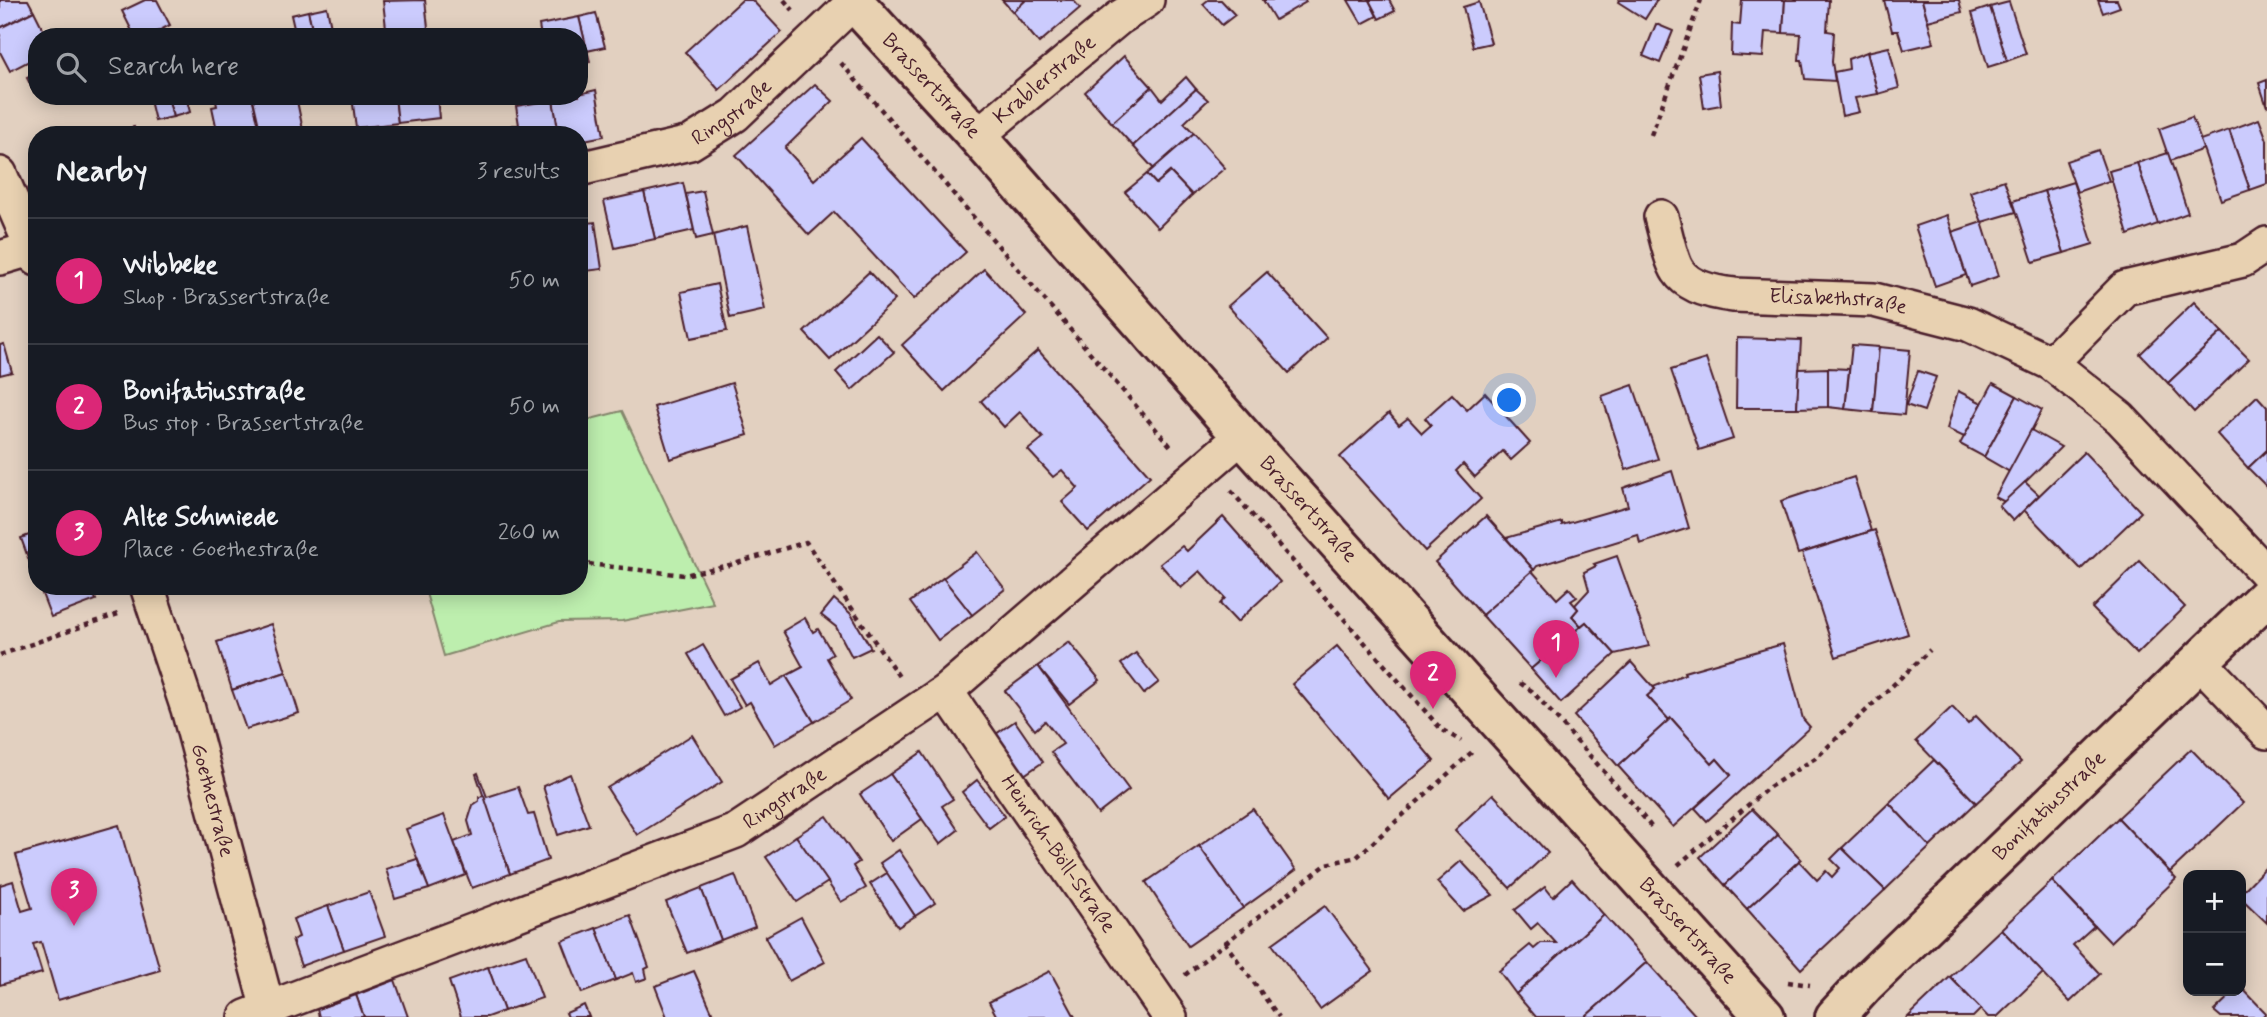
<!DOCTYPE html>
<html lang="en">
<head>
<meta charset="utf-8">
<style>
	body { margin:0; font-family:Mynerve,sans-serif; background:#242831; color:#f1f3f6 }
	.controls { position:absolute; right:21px; bottom:21px; display:grid; overflow:hidden; border-radius:14px; box-shadow:0 4px 18px #0003 }
	.controls button { width:63px; height:63px; display:grid; place-items:center; padding:0; border:0; border-bottom:2px solid #363941; background:#171b24; color:#f1f3f6; font:35px sans-serif }
	.you { position:absolute; left:1510px; top:401px; width:24px; height:24px; margin:-18px; border:5px solid #fff; border-radius:50%; background:#1a73e8; box-shadow:0 0 0 10px #1a73e833 }
	.badge { display:grid; place-items:center; width:46px; height:46px; border-radius:50%; background:#db2777; color:#fff; font-size:23px; font-weight:700 }
	.pin { position:absolute; translate:-50% -58px; filter:drop-shadow(0 2px 4px #0008) }
	.pin::after { content:''; position:absolute; top:37px; width:24px; height:21px; background:inherit; clip-path:polygon(0 0,100% 0,50% 100%) }
	.list { margin:0; padding:0; list-style:none }
	h2 { display:flex; justify-content:space-between; align-items:center; height:91px; margin:0; padding:0 28px; font-size:30px }
	h2 small { font-size:23px; font-weight:400; color:#9ea1a6 }
	.list li { display:grid; grid-template-columns:46px 1fr auto; gap:21px; align-items:center; box-sizing:border-box; height:126px; padding:0 28px; border-top:2px solid #363941 }
	.list b { display:block; font-size:26px; white-space:nowrap }
	.list p { margin:0; font-size:23px; white-space:nowrap; color:#9ea1a6 }
	.list em { font-size:23px; font-style:normal; color:#9ea1a6 }
	.icon { flex:none; width:38px; height:38px; fill:none; stroke:currentColor; stroke-width:2; stroke-linecap:round; stroke-linejoin:round }
	.map { position:relative; flex:none; width:2267px; height:1017px; overflow:hidden }
	.search { position:absolute; background:#171b24; box-shadow:0 4px 18px #0003; left:28px; top:28px; width:560px; height:77px; display:flex; align-items:center; gap:18px; box-sizing:border-box; padding:0 24px; border-radius:28px; color:#9ea1a6; font-size:26px }
	.panel { position:absolute; background:#171b24; box-shadow:0 4px 18px #0003; left:28px; top:126px; width:560px; height:469px; border-radius:28px }
	.map>svg:first-child { display:block }
	.green { fill:#bdeeae; stroke:#84866c; stroke-width:2 }
	.building { fill:#cbcbfd; stroke:#4a1f2b; stroke-width:2 }
	.lines { fill:none; stroke-linecap:round; stroke-linejoin:round }
	.street-casing { stroke:#4a1f2b; stroke-width:38 }
	.secondary-casing { stroke:#4a1f2b; stroke-width:44 }
	.path { stroke:#4a1f2b; stroke-width:4.5; stroke-dasharray:5 5; stroke-linecap:butt }
	.street { stroke:#e8d1b1; stroke-width:33 }
	.secondary { stroke:#e8d1b1; stroke-width:38 }
	.labels { text-anchor:middle; dominant-baseline:central; stroke-width:6; stroke-linejoin:round; paint-order:stroke }
	.street-label { font-size:21px; fill:#4a1f2b; stroke:#e8d1b1 }
</style>
</head>
<body>
<div class="map">
<svg width="2267" height="1017" viewBox="0 0 2267 1017">
	<rect width="100%" height="100%" fill="#e2d0c0"/>
	<filter id="ink" filterUnits="userSpaceOnUse"><feTurbulence type="fractalNoise" baseFrequency=".0143" numOctaves="2"/><feDisplacementMap in="SourceGraphic" scale="14" xChannelSelector="R" yChannelSelector="G"/><feConvolveMatrix kernelMatrix="1 2 1 2 8 2 1 2 1" color-interpolation-filters="sRGB"/></filter>
	<g filter="url(#ink)">
		<path class="green" d="M622,411L713,603L622,621L559,622L444,656L424,586H579V422Z"/>
		<g class="building">
			<path d="M0,0H28L34,11L0,28Z"/>
			<path d="M145,0H157L170,25L147,37H135L122,11Z"/>
			<path d="M425,0L429,37H387L383,1Z"/>
			<path d="M742,0H752L782,32L719,90L685,52Z"/>
			<path d="M1002,0H1026L1013,12Z"/>
			<path d="M1026,0H1073L1080,8L1039,43L1013,12Z"/>
			<path d="M1208,0H1221L1235,15L1222,25L1203,4Z"/>
			<path d="M1263,0H1305L1306,2L1275,20Z"/>
			<path d="M1348,0H1369L1377,16L1362,24Z"/>
			<path d="M1369,0H1389L1395,11L1379,19Z"/>
			<path d="M1619,0H1657L1645,19L1618,2Z"/>
			<path d="M1742,0H1785L1783,33L1765,32L1763,57L1731,55L1732,24L1740,25Z"/>
			<path d="M1785,0H1829L1827,31L1834,32L1832,62L1835,81L1805,79L1802,60H1799L1801,34L1783,33Z"/>
			<path d="M1884,0H1922L1934,43L1904,50L1898,31H1892Z"/>
			<path d="M1922,0H1959L1962,12L1928,21Z"/>
			<path d="M2098,0H2117L2120,7L2103,13Z"/>
			<path d="M1479,2L1491,43L1473,47L1463,7Z"/>
			<path d="M2009,2L2026,54L2007,61L1990,7Z"/>
			<path d="M327,7L333,37H314L308,11Z"/>
			<path d="M1990,7L2007,61L1988,67L1972,13Z"/>
			<path d="M34,11L47,37H37V57L10,71L0,52V28Z"/>
			<path d="M308,11L314,37H296L291,15Z"/>
			<path d="M596,13L605,47L587,51L579,17Z"/>
			<path d="M579,17L590,62L579,64V37H541L539,25Z"/>
			<path d="M1656,24L1673,31L1660,63L1643,56Z"/>
			<path d="M1889,47L1899,88L1878,94L1867,52Z"/>
			<path d="M1867,52L1878,94L1855,98L1859,112L1842,116L1834,72L1849,69L1848,59Z"/>
			<path d="M1124,56L1152,87L1112,123L1085,92Z"/>
			<path d="M1717,71L1721,105L1704,108L1699,74Z"/>
			<path d="M37,73V90L34,92L27,78Z"/>
			<path d="M1186,77L1196,89L1133,146L1112,123L1152,87L1162,100Z"/>
			<path d="M2267,80V107L2259,83Z"/>
			<path d="M815,84L833,101L785,148L814,180L861,138L966,252L914,299L834,212L809,235L736,155Z"/>
			<path d="M1196,89L1208,100L1184,123L1194,133L1154,169L1133,146Z"/>
			<path d="M596,90L604,136L579,141V135H559L552,96H579V94Z"/>
			<path d="M149,96H168L173,117L155,121Z"/>
			<path d="M168,96H186L190,112L173,117Z"/>
			<path d="M215,96H252L261,135H218L212,107L217,106Z"/>
			<path d="M265,96H296L304,135H261L253,99Z"/>
			<path d="M352,96H395L398,123L356,128Z"/>
			<path d="M395,96H437L439,118L398,123Z"/>
			<path d="M553,100L559,135H514L512,125H519L516,106Z"/>
			<path d="M2192,117L2204,149L2170,161L2159,129Z"/>
			<path d="M2259,119L2267,140V184L2250,190L2229,130Z"/>
			<path d="M134,127L136,135H100Z"/>
			<path d="M2229,130L2250,190L2221,200L2200,140Z"/>
			<path d="M1194,133L1225,168L1192,195L1170,172L1156,184L1147,174Z"/>
			<path d="M2098,150L2109,181L2077,192L2066,161Z"/>
			<path d="M2168,153L2188,213L2158,224L2137,163Z"/>
			<path d="M2137,163L2158,224L2128,235L2109,171Z"/>
			<path d="M1170,172L1192,195L1158,228L1125,192L1147,174L1156,184Z"/>
			<path d="M2004,180L2016,212L1982,222L1970,192Z"/>
			<path d="M2073,182L2093,244L2064,253L2044,191Z"/>
			<path d="M683,183L694,230L655,239L644,192Z"/>
			<path d="M703,191L713,235L696,239L686,194Z"/>
			<path d="M2044,191L2064,253L2033,262L2013,201Z"/>
			<path d="M644,192L655,239L615,248L604,201Z"/>
			<path d="M1947,215L1966,275L1935,286L1915,226Z"/>
			<path d="M595,222L602,269L586,271L579,224Z"/>
			<path d="M1982,222L1999,276L1970,286L1952,232Z"/>
			<path d="M747,226L765,310L730,318L713,235Z"/>
			<path d="M579,229L586,271L579,273Z"/>
			<path d="M984,269L1026,315L944,391L902,345Z"/>
			<path d="M869,272L895,300L830,360L804,332Z"/>
			<path d="M1267,272L1327,338L1289,373L1228,306Z"/>
			<path d="M717,284L727,331L691,338L681,292Z"/>
			<path d="M2194,302L2222,332L2168,383L2140,354Z"/>
			<path d="M2222,332L2249,359L2194,412L2168,383Z"/>
			<path d="M877,334L894,352L852,390L836,372Z"/>
			<path d="M1737,338L1801,340L1797,408H1736Z"/>
			<path d="M4,344L12,372L0,375V345Z"/>
			<path d="M1852,345L1879,347L1873,412L1845,409Z"/>
			<path d="M1879,347L1910,350L1904,415L1873,412Z"/>
			<path d="M1038,350L1150,476L1088,531L1062,502L1078,488L1062,470L1053,477L1028,450L1043,438L1020,412L1004,427L981,401Z"/>
			<path d="M1706,359L1733,439L1699,450L1671,370Z"/>
			<path d="M1828,368V407L1797,408L1799,369Z"/>
			<path d="M1828,368L1849,369L1845,409L1828,407Z"/>
			<path d="M1918,371L1936,377L1924,411L1906,405Z"/>
			<path d="M732,383L748,435L670,459L654,407Z"/>
			<path d="M1993,383L2017,396L1984,457L1960,444Z"/>
			<path d="M1633,385L1658,459L1626,470L1602,396Z"/>
			<path d="M1958,391L1982,403L1964,437L1947,429Z"/>
			<path d="M1485,393L1530,443L1511,460L1503,451L1475,477L1463,464L1456,471L1481,499L1425,551L1340,457L1389,413L1399,425L1408,418L1422,433L1431,425L1425,418L1452,394L1467,410Z"/>
			<path d="M2017,396L2042,410L2010,472L1984,457Z"/>
			<path d="M2257,396L2267,407V450L2248,468L2217,434Z"/>
			<path d="M2031,430L2061,447L2005,502L1995,497Z"/>
			<path d="M2267,450V487L2248,468Z"/>
			<path d="M2084,452L2141,512L2081,569L2024,510Z"/>
			<path d="M1672,471L1689,528L1640,544L1638,535L1537,566L1534,570L1506,538L1562,522V525L1628,506L1623,488Z"/>
			<path d="M1854,477L1871,531L1798,554L1781,501Z"/>
			<path d="M2025,482L2039,495L2013,521L1999,506Z"/>
			<path d="M1486,516L1534,570L1482,615L1435,562Z"/>
			<path d="M1223,517L1280,582L1237,622L1220,604L1225,598L1200,571L1181,588L1160,564L1182,546L1187,551Z"/>
			<path d="M1875,530L1908,634L1836,657L1802,553Z"/>
			<path d="M37,532V576L35,577L21,538Z"/>
			<path d="M977,552L1005,589L972,615L943,578Z"/>
			<path d="M1617,556L1649,646L1615,654L1586,622L1581,626L1572,616L1578,609L1575,605L1589,590L1584,572L1596,566L1594,564Z"/>
			<path d="M2140,561L2185,607L2137,654L2092,608Z"/>
			<path d="M1532,571L1557,599L1569,588L1577,597L1571,601L1578,609L1572,616L1581,626L1531,669L1482,615Z"/>
			<path d="M943,578L972,615L938,640L910,602Z"/>
			<path d="M39,586H91L96,600L51,617Z"/>
			<path d="M834,599L851,614L871,648L852,657L836,627L821,615Z"/>
			<path d="M805,618L813,632L818,629L833,654L827,658L851,700L814,722L786,676L803,667L783,631Z"/>
			<path d="M1586,622L1615,654L1561,703L1531,669Z"/>
			<path d="M271,624L286,672L232,690L217,642Z"/>
			<path d="M1069,642L1100,680L1069,704L1038,666Z"/>
			<path d="M1783,644L1803,719L1810,727L1707,821L1695,808L1731,775L1717,759L1712,764L1671,718L1669,720L1647,696L1655,689L1653,687L1685,674L1684,672Z"/>
			<path d="M703,645L740,707L724,716L688,654Z"/>
			<path d="M1337,646L1434,761L1389,799L1292,684Z"/>
			<path d="M1136,653L1159,682L1144,694L1121,664Z"/>
			<path d="M1631,662L1655,689L1647,696L1669,720L1618,766L1574,716Z"/>
			<path d="M759,663L771,685L786,676L814,722L775,745L750,702L745,705L730,679Z"/>
			<path d="M1038,666L1129,790L1098,814L1051,752L1063,744L1045,721L1035,730L1005,691Z"/>
			<path d="M286,672L299,713L246,729L232,690Z"/>
			<path d="M1952,707L1968,724L1976,716L2021,762L1976,803L1916,741Z"/>
			<path d="M1671,718L1712,764L1717,759L1731,775L1673,827L1618,766Z"/>
			<path d="M1015,721L1043,762L1024,775L996,734Z"/>
			<path d="M692,735L722,782L637,835L607,788Z"/>
			<path d="M2191,749L2243,803L2170,872L2118,818Z"/>
			<path d="M922,752L953,799L942,806L958,830L940,844L890,774Z"/>
			<path d="M1934,760L1976,803L1930,847L1889,803Z"/>
			<path d="M478,773L487,797L518,787L528,815L534,814L548,860L510,874L476,774Z"/>
			<path d="M570,774L589,825L558,835L543,786Z"/>
			<path d="M890,774L922,819L891,841L860,794Z"/>
			<path d="M977,780L1005,816L989,828L962,792Z"/>
			<path d="M1493,794L1548,853L1510,888L1455,830Z"/>
			<path d="M484,796L510,874L472,888L454,842L472,835L468,821L473,805L479,801V797Z"/>
			<path d="M1889,803L1930,847L1885,890L1842,848Z"/>
			<path d="M1253,809L1296,870L1243,908L1199,846Z"/>
			<path d="M1752,809L1778,835L1725,885L1700,857Z"/>
			<path d="M444,815L466,875L429,889L406,829Z"/>
			<path d="M827,816L859,862L853,866L866,888L841,902L796,836Z"/>
			<path d="M2118,818L2176,879L2110,942L2052,881Z"/>
			<path d="M119,825L160,970L58,1000L41,942L33,944L42,973L0,985V885L13,881L22,911L32,908L16,855Z"/>
			<path d="M1778,835L1801,859L1747,909L1725,885Z"/>
			<path d="M796,836L828,882L797,902L766,857Z"/>
			<path d="M1199,846L1243,908L1188,946L1146,882Z"/>
			<path d="M1842,848L1885,890L1801,969L1747,909L1799,861L1817,880L1826,871L1832,877L1840,868L1831,859Z"/>
			<path d="M899,850L935,903L915,916L880,863Z"/>
			<path d="M417,859L429,889L395,899L386,869Z"/>
			<path d="M1461,861L1493,895L1463,911L1437,882Z"/>
			<path d="M2267,866V923L2241,898V893Z"/>
			<path d="M887,873L915,916L898,927L870,884Z"/>
			<path d="M735,875L755,927L721,940L701,888Z"/>
			<path d="M1572,879L1604,915L1516,994L1499,971L1530,945L1534,949L1541,943H1556L1538,923L1531,929L1515,910L1545,887L1553,897Z"/>
			<path d="M2052,881L2094,926L2073,945L2100,974L2070,1002L2001,929Z"/>
			<path d="M701,888L721,940L687,953L666,902Z"/>
			<path d="M369,892L385,936L344,950L328,906Z"/>
			<path d="M328,906L344,950L301,966L292,940L299,937L293,919Z"/>
			<path d="M1325,906L1373,971L1320,1009L1272,944Z"/>
			<path d="M630,915L649,967L645,969L647,978L636,982L633,973L616,980L596,928Z"/>
			<path d="M1604,915L1647,962L1585,1017H1536L1516,994Z"/>
			<path d="M801,917L825,962L789,981L765,937Z"/>
			<path d="M596,928L616,980L582,993L562,941Z"/>
			<path d="M2001,929L2043,973L1997,1017H1988L1950,977Z"/>
			<path d="M526,954L542,998L504,1011L488,967Z"/>
			<path d="M1647,962L1697,1017H1585Z"/>
			<path d="M488,967L504,1011L487,1017H461L449,981Z"/>
			<path d="M694,971L713,1014L706,1017H667L655,986Z"/>
			<path d="M1050,971L1075,1017H997L989,1002Z"/>
			<path d="M1950,977L1981,1009L1973,1017H1908Z"/>
			<path d="M395,980L408,1017H364L356,995Z"/>
			<path d="M2241,987L2266,1013L2262,1017H2221L2214,1011L2235,991H2241Z"/>
			<path d="M356,995L364,1017H319L317,1009Z"/>
			<path d="M584,1005L589,1017H568L566,1013Z"/>
		</g>
		<g class="lines">
			<g class="street-casing">
				<g id="street">
					<path id="s1" d="M977,136L1119,18L1147,0"/>
					<path id="s2" d="M579,169L690,143L735,115L854,2"/>
					<path d="M0,174L37,259"/>
					<path id="s3" d="M1661,217C1665,231 1671,261 1678,271C1689,288 1716,293 1734,295L1874,300L1968,324L2051,363L2120,418L2267,574"/>
					<path d="M0,258L37,247"/>
					<path d="M2051,363L2125,288L2243,260L2267,244"/>
					<path id="s4" d="M147,586L188,709L270,1017"/>
					<path d="M2200,662L2267,732"/>
					<path id="s5" d="M946,691L1170,1017"/>
					<path id="s6" d="M246,1017L736,831L946,691L1242,436"/>
				</g>
			</g>
			<g class="secondary-casing">
				<g id="secondary">
					<path id="s7" d="M852,0L977,136L1242,436L1765,1017"/>
					<path id="s8" d="M1835,1017L1866,983L2267,596"/>
				</g>
			</g>
			<g class="path">
				<path d="M784,0L793,10"/>
				<path d="M841,63L1173,449"/>
				<path d="M1651,135L1701,0"/>
				<path d="M1231,491L1441,729L1461,741"/>
				<path d="M579,563L684,575L734,564L806,542L900,678"/>
				<path d="M0,655L118,614"/>
				<path d="M1520,683L1532,691L1632,803L1653,829"/>
				<path d="M1678,865L1768,788L1817,757L1930,650"/>
				<path d="M1225,943L1327,864L1357,857L1473,751"/>
				<path d="M1185,975L1225,943L1279,1017"/>
				<path d="M1788,982L1810,985"/>
			</g>
			<use href="#street" class="street"/>
			<use href="#secondary" class="secondary"/>
		</g>
	</g>
	<g class="labels">
		<g class="street-label">
			<text stroke="none"><textPath href="#s1" startOffset="88">Krablerstraße</textPath></text>
			<text stroke="none"><textPath href="#s7" startOffset="117">Brassertstraße</textPath></text>
			<text stroke="none"><textPath href="#s2" startOffset="166">Ringstraße</textPath></text>
			<text stroke="none"><textPath href="#s3" startOffset="224">Elisabethstraße</textPath></text>
			<text stroke="none"><textPath href="#s7" startOffset="684">Brassertstraße</textPath></text>
			<text stroke="none"><textPath href="#s6" startOffset="583">Ringstraße</textPath></text>
			<text stroke="none"><textPath href="#s4" startOffset="224">Goethestraße</textPath></text>
			<text stroke="none"><textPath href="#s8" startOffset="301">Bonifatiusstraße</textPath></text>
			<text stroke="none"><textPath href="#s5" startOffset="198">Heinrich-Böll-Straße</textPath></text>
			<text stroke="none"><textPath href="#s7" startOffset="1251">Brassertstraße</textPath></text>
		</g>
	</g>
</svg>
<div class="controls">
<button>+</button>
<button>−</button>
</div>
<div class="you"></div>
<div class="pin badge" style="left:1556px;top:678px">1</div>
<div class="pin badge" style="left:1433px;top:709px">2</div>
<div class="pin badge" style="left:74px;top:926px">3</div>
<div class="search"><svg class="icon" aria-label="search" viewBox="0 0 24 24"><circle cx="10" cy="10" r="6"/><path d="M15 15l6 6"/></svg>Search here</div>
<section class="panel">
<h2>Nearby<small>3 results</small></h2>
<ul class="list">
<li><span class="badge">1</span><div><b>Wibbeke</b><p>Shop · Brassertstraße</p></div><em>50 m</em></li>
<li><span class="badge">2</span><div><b>Bonifatiusstraße</b><p>Bus stop · Brassertstraße</p></div><em>50 m</em></li>
<li><span class="badge">3</span><div><b>Alte Schmiede</b><p>Place · Goethestraße</p></div><em>260 m</em></li>
</ul>
</section>
</div>
</body>
</html>
